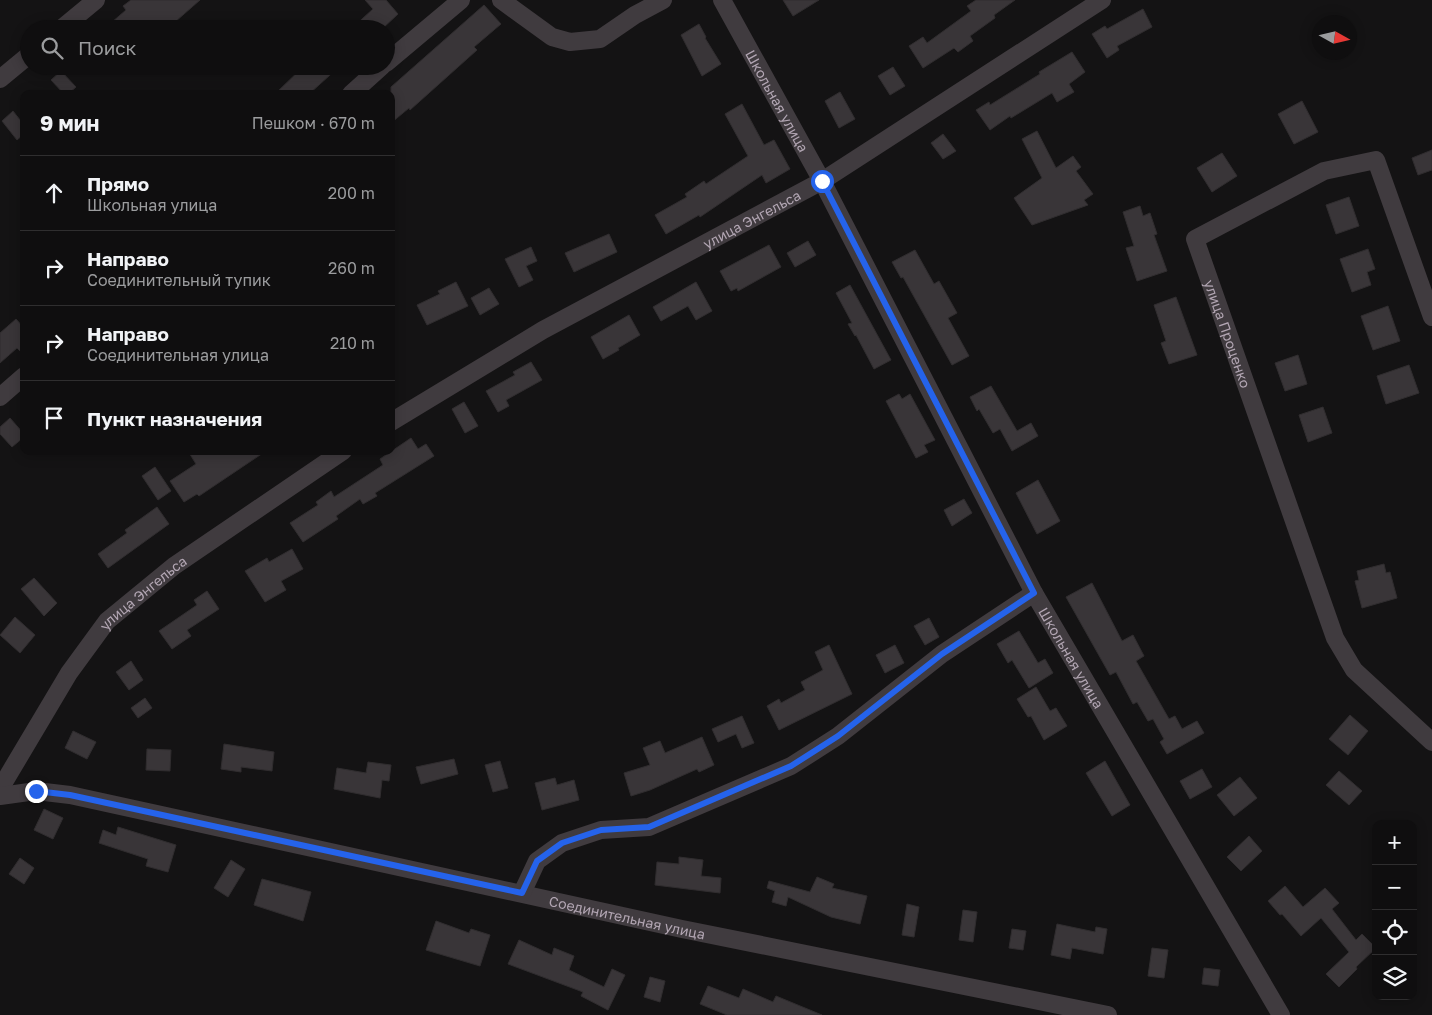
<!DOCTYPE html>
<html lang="ru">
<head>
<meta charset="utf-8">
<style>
	body { margin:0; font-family:"Golos Text",sans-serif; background:#1d1c1d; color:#f1f3f6 }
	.controls { position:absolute; right:15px; bottom:15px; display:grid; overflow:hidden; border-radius:10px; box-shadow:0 2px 12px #0003 }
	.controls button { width:45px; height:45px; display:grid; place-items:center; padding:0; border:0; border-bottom:1px solid #2f2e2f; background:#0f0e0f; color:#f1f3f6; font:25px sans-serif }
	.compass { position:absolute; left:1312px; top:15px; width:45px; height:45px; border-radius:50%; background:#0f0e0f; box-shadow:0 2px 12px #0003; rotate:98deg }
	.stop { position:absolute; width:15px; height:15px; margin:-11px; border:4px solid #2563eb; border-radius:50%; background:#fff }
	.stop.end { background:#2563eb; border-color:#fff; box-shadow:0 1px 5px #0008 }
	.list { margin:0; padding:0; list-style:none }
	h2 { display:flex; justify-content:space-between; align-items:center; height:65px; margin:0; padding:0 20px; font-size:21px }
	h2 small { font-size:16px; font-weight:400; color:#9b9c9e }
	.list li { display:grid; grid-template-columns:32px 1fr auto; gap:15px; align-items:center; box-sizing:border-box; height:75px; padding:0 20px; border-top:1px solid #2f2e2f }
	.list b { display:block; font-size:19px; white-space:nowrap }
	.list p { margin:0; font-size:16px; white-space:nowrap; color:#9b9c9e }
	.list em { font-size:16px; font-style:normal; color:#9b9c9e }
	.icon { flex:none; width:28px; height:28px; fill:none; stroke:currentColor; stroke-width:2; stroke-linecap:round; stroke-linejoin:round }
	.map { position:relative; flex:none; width:1432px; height:1015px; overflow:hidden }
	.search { position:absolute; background:#0f0e0f; box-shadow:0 2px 12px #0003; left:20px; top:20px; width:375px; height:55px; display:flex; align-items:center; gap:12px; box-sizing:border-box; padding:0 18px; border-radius:28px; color:#9b9c9e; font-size:19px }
	.panel { position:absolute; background:#0f0e0f; box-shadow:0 2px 12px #0003; left:20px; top:90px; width:375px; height:365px; border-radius:10px }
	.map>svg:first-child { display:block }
	.building { fill:#393538; stroke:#302d2f }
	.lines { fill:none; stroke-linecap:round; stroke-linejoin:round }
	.minor { stroke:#403b3f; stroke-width:18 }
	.route { stroke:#2563eb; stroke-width:6 }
	.labels { text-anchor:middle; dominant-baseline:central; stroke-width:4.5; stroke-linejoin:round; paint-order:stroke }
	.street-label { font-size:14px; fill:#b2a6b3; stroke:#0f0e0f }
</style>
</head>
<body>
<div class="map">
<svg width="1432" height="1015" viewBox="0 0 1432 1015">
	<rect width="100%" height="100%" fill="#141314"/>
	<g class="building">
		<path d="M131,0H200L167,29H104L126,10L123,6Z"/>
		<path d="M365,0H386L398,14L382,29H351L373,9Z"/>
		<path d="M783,0H819L793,16Z"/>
		<path d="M976,0H1015L994,15L995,18L970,36L973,41L958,52L954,48L923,68L909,46L923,37L927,43L971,11L967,6Z"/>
		<path d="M484,5L501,24L474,47L477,50L410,110L409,108L391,123V87Z"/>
		<path d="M1143,9L1152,27L1117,46L1119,50L1107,58L1092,34L1105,26L1107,29Z"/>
		<path d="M699,24L706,37L705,38L721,64L702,76L681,35Z"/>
		<path d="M1072,52L1085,72L1069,84L1074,92L1057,102L1052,93L1011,118L1010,116L990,130L976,110L989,102L990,105L1040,74L1039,72Z"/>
		<path d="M304,66H340L309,94H275Z"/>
		<path d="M893,67L905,86L890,95L878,76Z"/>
		<path d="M61,71L76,87L68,94H64L51,80Z"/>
		<path d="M840,92L855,119L839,128L825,101Z"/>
		<path d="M1302,101L1318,132L1294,144L1278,114Z"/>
		<path d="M742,104L764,145L774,140L790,169L766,183L762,175L700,217L699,215L666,234L655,215L687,197L685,194L704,181L706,184L748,156L725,114Z"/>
		<path d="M13,111L24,125V134L17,140L2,121Z"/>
		<path d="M1037,131L1056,168L1073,156L1081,167L1076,171L1093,194L1084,200L1088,205L1032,225L1014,198L1042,178L1022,139Z"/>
		<path d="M943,134L956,151L943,159L931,143Z"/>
		<path d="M1432,150V170L1418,175L1412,158Z"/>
		<path d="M1222,153L1237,176L1212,192L1197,168Z"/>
		<path d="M1349,197L1359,226L1336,234L1326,205Z"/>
		<path d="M1140,206L1143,216L1150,213L1157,234L1154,235L1167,271L1137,281L1126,248L1134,246L1123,212Z"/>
		<path d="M609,234L617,252L574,272L565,253Z"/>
		<path d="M808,241L816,255L795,267L787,253Z"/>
		<path d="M769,245L781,267L738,291L737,288L731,291L720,271Z"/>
		<path d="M531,247L537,261L526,266L533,280L519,287L505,259Z"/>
		<path d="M1368,249L1375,269L1367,272L1371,285L1352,292L1340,259Z"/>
		<path d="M915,250L934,284L939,281L957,313L948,318L969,356L952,365L903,277L901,278L892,262Z"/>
		<path d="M456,282L468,306L427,325L417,305L440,294L438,291Z"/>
		<path d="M696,282L712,311L696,320L688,306L661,321L653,307Z"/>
		<path d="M850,285L891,360L874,369L856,335L855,336L848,324L852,323L836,293Z"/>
		<path d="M489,288L499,304L480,315L471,298Z"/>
		<path d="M1176,297L1197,355L1169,364L1161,343L1166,341L1154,305Z"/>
		<path d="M1388,306L1400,341L1373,350L1361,316Z"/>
		<path d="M629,315L640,335L618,348L619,350L603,359L591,337Z"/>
		<path d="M16,319L24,328V355L17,348L0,363V333Z"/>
		<path d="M1298,355L1307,384L1285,391L1275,363Z"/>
		<path d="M531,362L542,380L506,400L509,406L498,412L486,391L515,375L513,372Z"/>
		<path d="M1409,365L1419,393L1386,404L1377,376Z"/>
		<path d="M991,386L1017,431L1031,423L1038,436L1012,451L1000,429L993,433L979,409L977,411L970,397Z"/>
		<path d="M899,394L902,399L910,394L935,440L924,445L928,452L916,458L886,401Z"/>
		<path d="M464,402L478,426L465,433L452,409Z"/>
		<path d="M1323,407L1332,433L1308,442L1299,415Z"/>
		<path d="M10,418L24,434V437L12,447L0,434V427Z"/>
		<path d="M411,438L418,449L426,444L434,456L375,493L377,496L363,504L360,499L336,516L338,519L303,542L290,523L318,505L316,502L331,491L334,497L383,465L380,459Z"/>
		<path d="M188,451H266L199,496L197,494L184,502L170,481L196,464Z"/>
		<path d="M155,467L171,491L158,500L142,476Z"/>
		<path d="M1038,480L1060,521L1037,534L1016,493Z"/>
		<path d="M964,499L972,513L952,526L944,510Z"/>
		<path d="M157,507L169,524L108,568L98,554L127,533L125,530Z"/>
		<path d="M292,549L303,569L281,581L286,590L265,602L245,571L267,558L269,562Z"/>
		<path d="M1384,564L1386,573L1390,572L1397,598L1362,608L1355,581L1359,580L1357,571Z"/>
		<path d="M34,578L57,603L44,616L21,589Z"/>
		<path d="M1092,583L1122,641L1133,635L1144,656L1136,661L1169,719L1175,716L1182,729L1197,721L1204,733L1167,754L1160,742L1164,739L1153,719L1148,721L1137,702L1133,704L1116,672L1110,675L1066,597Z"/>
		<path d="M207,591L219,609L187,630L191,636L172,649L159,631L197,605L194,600Z"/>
		<path d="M15,617L35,635L20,653L0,635Z"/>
		<path d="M929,618L939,637L925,645L914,626Z"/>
		<path d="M1019,631L1038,663L1045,659L1053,673L1029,688L1012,660L1008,663L997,644Z"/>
		<path d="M829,645L852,694L779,730L767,706L779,699L781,703L805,690L801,682L823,670L815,652Z"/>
		<path d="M895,645L904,663L885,673L876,655Z"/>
		<path d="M131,661L143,680L129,690L116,672Z"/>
		<path d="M1036,687L1050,711L1056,708L1067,726L1044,740L1031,716L1028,717L1017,699Z"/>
		<path d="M145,698L152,708L138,718L131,708Z"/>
		<path d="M1350,715L1368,731L1348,755L1329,739Z"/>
		<path d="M742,716L754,743L742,748L736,734L718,742L712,729Z"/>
		<path d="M73,731L96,742L87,759L65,748Z"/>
		<path d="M702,737L714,765L699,772L697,769L650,790L631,796L624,773L650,765L643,748L660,741L665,753Z"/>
		<path d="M224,744L274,752L272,771L241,767V772L221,769Z"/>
		<path d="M147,749L171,750L170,771L146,770Z"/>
		<path d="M454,759L458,774L421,784L416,767Z"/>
		<path d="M500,761L508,788L493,792L485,765Z"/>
		<path d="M1105,761L1130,805L1112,816L1086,773Z"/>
		<path d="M368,762L391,765L389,781L382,780L380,798L334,789L337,768L366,773Z"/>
		<path d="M1202,769L1212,787L1190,799L1180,781Z"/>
		<path d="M1339,771L1362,791L1349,805L1326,785Z"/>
		<path d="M1240,777L1257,798L1234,816L1217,795Z"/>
		<path d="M555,778L557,785L574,780L579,800L542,810L535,783Z"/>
		<path d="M44,809L63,818L53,839L34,830Z"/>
		<path d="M118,827L176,845L168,872L146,866L148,859L99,843L103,830L116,835Z"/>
		<path d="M1249,836L1262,851L1241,871L1227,857Z"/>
		<path d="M679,857L703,860L701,876L721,878L720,893L655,885L657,862L679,864Z"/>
		<path d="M20,858L34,868L24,884L9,874Z"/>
		<path d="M231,860L245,869L228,897L214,888Z"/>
		<path d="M817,877L834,884L832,888L867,896L860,924L831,917L788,897L786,906L772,902L775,891L767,888L769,881L810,892Z"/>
		<path d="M262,879L311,892L303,921L254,905Z"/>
		<path d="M1285,886L1303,907L1325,888L1339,903L1332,909L1356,940L1362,934L1376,948L1356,967L1357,969L1339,987L1326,974L1349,952L1321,918L1301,936L1282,914L1280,915L1268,901Z"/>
		<path d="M907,904L919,907L914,937L902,935Z"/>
		<path d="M963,910L977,912L973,942L959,940Z"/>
		<path d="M436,921L469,933L471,929L490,935L480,966L426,950Z"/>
		<path d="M1057,924L1095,932L1096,927L1107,929L1103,954L1072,948L1070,959L1051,955Z"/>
		<path d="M1012,929L1026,931L1023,950L1009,948Z"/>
		<path d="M519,940L552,955L554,948L574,956L569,970L604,987L612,969L625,975L608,1010L581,996L583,992L508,964Z"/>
		<path d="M1152,948L1168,950L1164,978L1148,976Z"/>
		<path d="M1204,968L1220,970L1218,986L1202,984Z"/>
		<path d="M650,977L665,981L660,1002L644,997Z"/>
		<path d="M708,986L739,998L743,989L773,1002L776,996L822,1015H727L700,1004Z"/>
	</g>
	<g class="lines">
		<g class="minor">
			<path d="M501,0L552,37L570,42L600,39L635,15L663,0"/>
			<path id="s1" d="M722,0L822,181L1034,593L1281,1015"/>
			<path d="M61,29L96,0"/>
			<path d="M386,63L461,0"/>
			<path d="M0,79L29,55"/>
			<path d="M351,94L382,66"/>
			<path id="s2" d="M1432,317L1376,160L1324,171L1195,239L1335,638L1354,670L1432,742"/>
			<path d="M0,397L24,376"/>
			<path id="s3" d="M391,422L543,330L822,181L1102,0"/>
			<path id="s4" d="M0,789L69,673L107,621L174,566L343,451"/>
			<path id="s5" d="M0,796L36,791L70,795L682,929L1108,1015"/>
			<path d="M522,893L537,861L562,843L601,830L649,827L791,766L838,736L942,654L1034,593"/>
		</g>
	</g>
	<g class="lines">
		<path class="route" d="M36,791L70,795L522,893L537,861L562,843L601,830L649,827L791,766L838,736L942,654L1034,593L822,181"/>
	</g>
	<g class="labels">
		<g class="street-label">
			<text stroke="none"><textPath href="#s1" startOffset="115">Школьная улица</textPath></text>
			<text stroke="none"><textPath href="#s3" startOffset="414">улица Энгельса</textPath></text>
			<text stroke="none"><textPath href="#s2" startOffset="466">улица Проценко</textPath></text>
			<text stroke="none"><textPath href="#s4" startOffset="245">улица Энгельса</textPath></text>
			<text stroke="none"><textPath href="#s1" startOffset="745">Школьная улица</textPath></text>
			<text stroke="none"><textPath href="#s5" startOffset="641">Соединительная улица</textPath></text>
		</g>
	</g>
</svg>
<div class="controls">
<button>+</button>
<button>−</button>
<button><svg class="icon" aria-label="locate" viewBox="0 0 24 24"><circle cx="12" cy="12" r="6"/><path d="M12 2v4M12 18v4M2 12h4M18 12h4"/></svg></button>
<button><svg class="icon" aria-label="layers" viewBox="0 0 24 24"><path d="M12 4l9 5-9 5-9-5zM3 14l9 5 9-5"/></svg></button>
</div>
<svg class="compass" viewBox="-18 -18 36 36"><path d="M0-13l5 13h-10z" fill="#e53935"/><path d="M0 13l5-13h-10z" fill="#9b9c9e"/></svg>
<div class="stop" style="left:822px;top:181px"></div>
<div class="stop end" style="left:36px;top:791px"></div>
<div class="search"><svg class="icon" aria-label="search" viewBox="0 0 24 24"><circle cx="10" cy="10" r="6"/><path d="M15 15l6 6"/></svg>Поиск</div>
<section class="panel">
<h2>9 мин<small>Пешком · 670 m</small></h2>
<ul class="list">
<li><svg class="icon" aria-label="ahead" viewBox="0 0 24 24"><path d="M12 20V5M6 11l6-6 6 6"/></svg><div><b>Прямо</b><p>Школьная улица</p></div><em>200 m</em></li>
<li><svg class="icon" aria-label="right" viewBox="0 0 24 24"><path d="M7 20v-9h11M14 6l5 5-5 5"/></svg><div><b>Направо</b><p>Соединительный тупик</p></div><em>260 m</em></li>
<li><svg class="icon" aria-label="right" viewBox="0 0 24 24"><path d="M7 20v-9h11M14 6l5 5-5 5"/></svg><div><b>Направо</b><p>Соединительная улица</p></div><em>210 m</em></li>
<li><svg class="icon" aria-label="arrive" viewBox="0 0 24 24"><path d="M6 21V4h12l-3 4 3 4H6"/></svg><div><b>Пункт назначения</b></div></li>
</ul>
</section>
</div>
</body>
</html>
